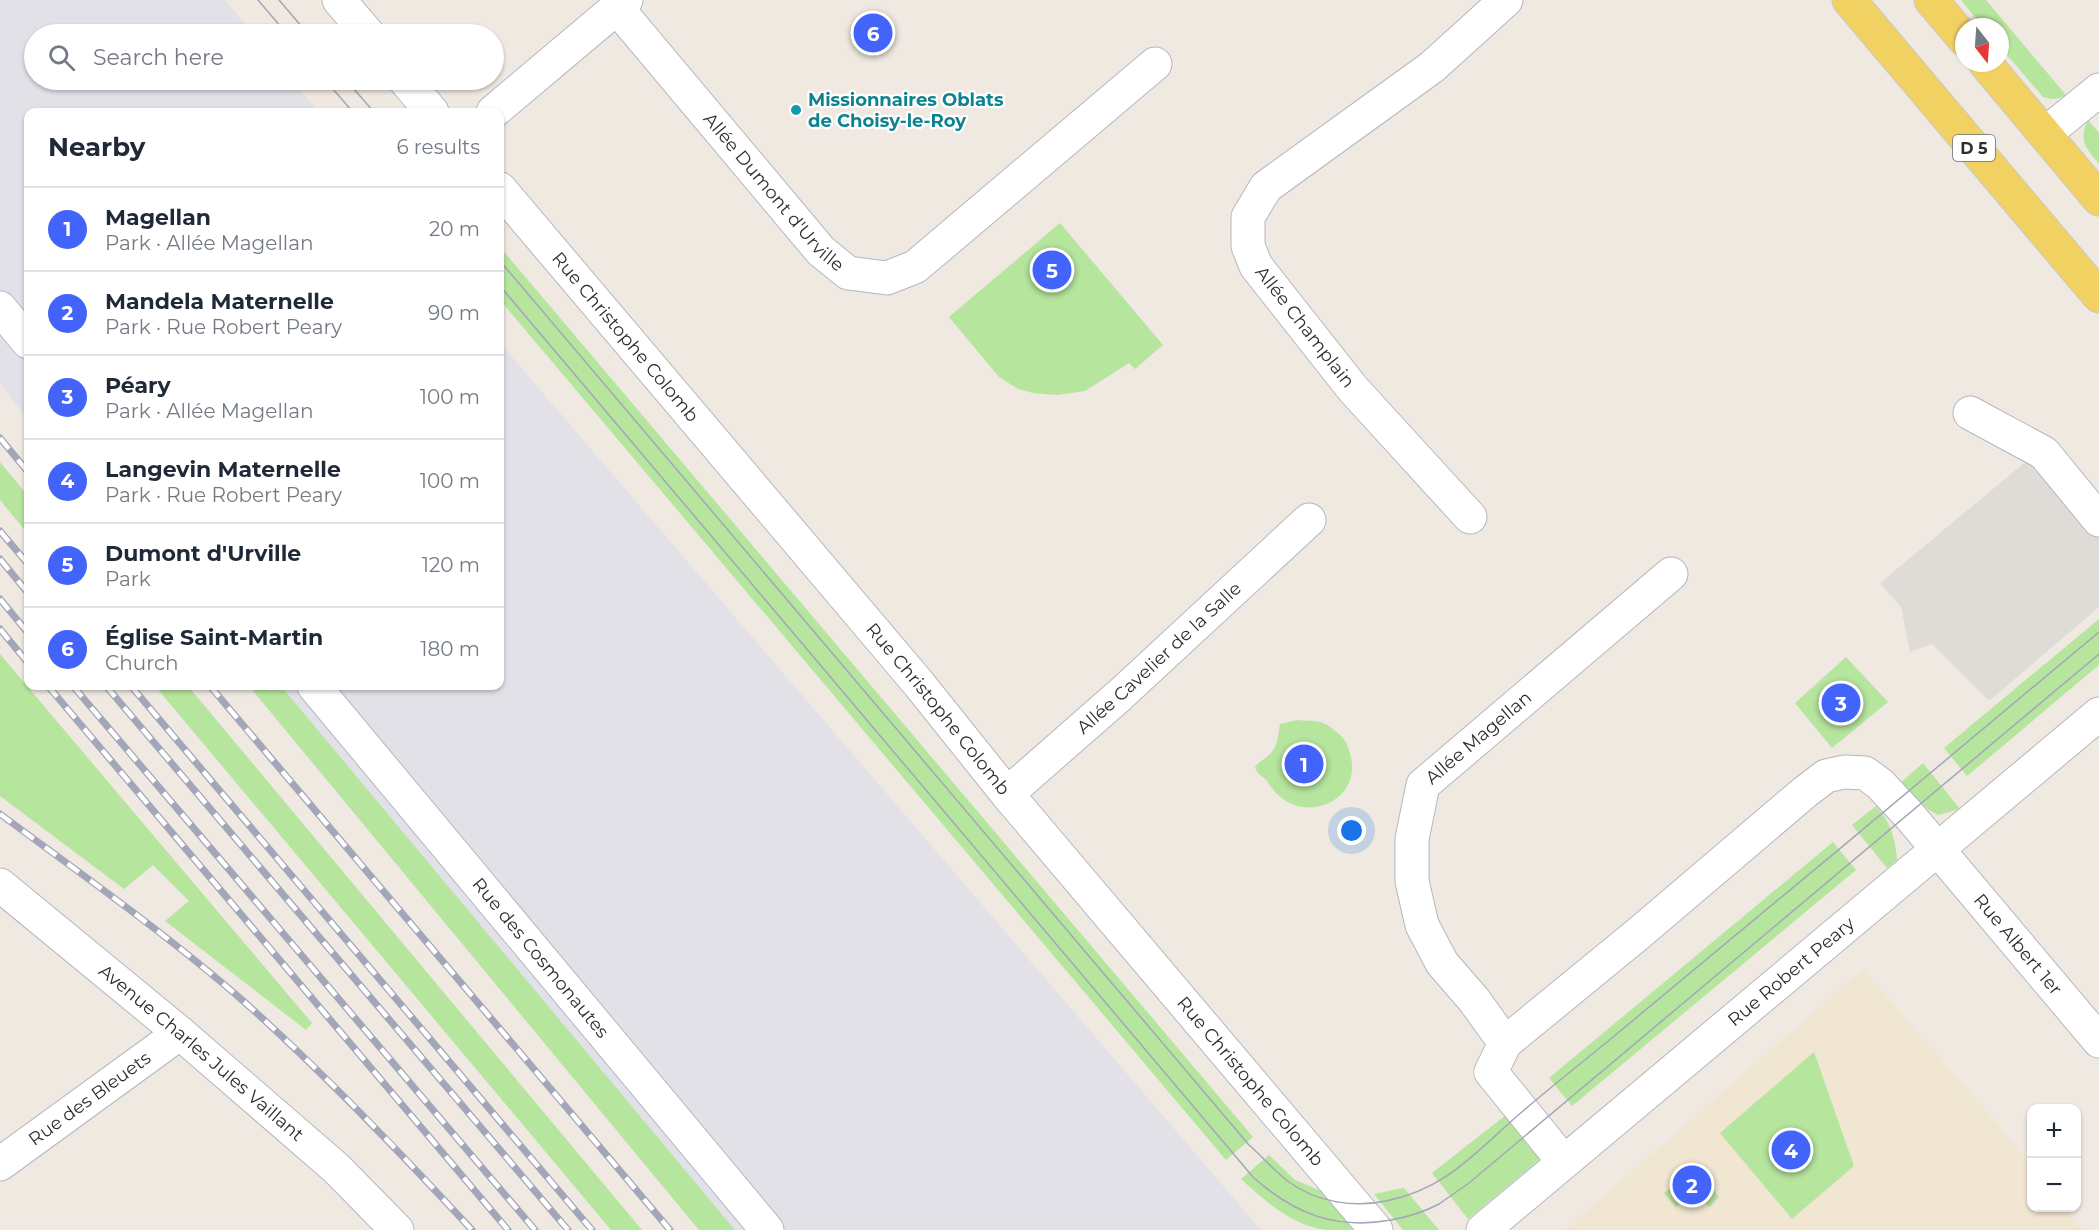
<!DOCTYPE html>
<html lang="en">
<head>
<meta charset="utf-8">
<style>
	body { margin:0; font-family:Montserrat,sans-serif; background:#f6f6f7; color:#1f2937 }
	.controls { position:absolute; right:18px; bottom:18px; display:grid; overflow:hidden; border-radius:12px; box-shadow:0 2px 4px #0004 }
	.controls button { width:54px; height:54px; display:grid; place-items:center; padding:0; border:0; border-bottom:2px solid #e0e1e3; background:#fff; color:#1f2937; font:30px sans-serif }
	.compass { position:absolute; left:1955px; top:18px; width:54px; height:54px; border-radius:50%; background:#fff; box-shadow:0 2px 4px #0004; rotate:163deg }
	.you { position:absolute; left:1352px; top:831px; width:21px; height:21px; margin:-15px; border:4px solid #fff; border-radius:50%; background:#1a73e8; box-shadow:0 0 0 9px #1a73e833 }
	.badge { display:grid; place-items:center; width:39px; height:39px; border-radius:50%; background:#4264fb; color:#fff; font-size:20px; font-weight:700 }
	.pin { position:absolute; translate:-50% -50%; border:3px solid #fff; box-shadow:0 2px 6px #0006 }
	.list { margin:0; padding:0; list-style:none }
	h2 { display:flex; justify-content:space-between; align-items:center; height:78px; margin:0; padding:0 24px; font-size:26px }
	h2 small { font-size:20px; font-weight:400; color:#747a83 }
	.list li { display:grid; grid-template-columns:39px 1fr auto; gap:18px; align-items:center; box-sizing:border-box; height:84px; padding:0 24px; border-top:2px solid #e0e1e3 }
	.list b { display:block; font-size:22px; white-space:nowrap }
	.list p { margin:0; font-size:20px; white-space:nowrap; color:#747a83 }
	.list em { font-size:20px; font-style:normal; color:#747a83 }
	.icon { flex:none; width:33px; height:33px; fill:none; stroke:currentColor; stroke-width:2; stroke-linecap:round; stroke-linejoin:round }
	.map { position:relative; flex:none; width:2099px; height:1230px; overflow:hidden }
	.search { position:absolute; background:#fff; box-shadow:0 2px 4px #0004; left:24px; top:24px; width:480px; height:66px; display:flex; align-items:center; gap:15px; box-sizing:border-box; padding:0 21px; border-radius:33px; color:#747a83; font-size:22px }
	.panel { position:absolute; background:#fff; box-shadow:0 2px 4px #0004; left:24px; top:108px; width:480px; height:582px; border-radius:12px }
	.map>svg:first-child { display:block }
	.industrial { fill:#e3e1e8 }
	.education { fill:#f0e6d1 }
	.green { fill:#b6e59e }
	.plaza { fill:#dfdcd8 }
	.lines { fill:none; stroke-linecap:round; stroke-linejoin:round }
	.minor-casing { stroke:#b4b7c1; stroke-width:35 }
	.primary-casing { stroke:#c9c9c9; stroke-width:35 }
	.minor { stroke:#fff; stroke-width:33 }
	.primary { stroke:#f2d163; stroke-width:33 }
	.tram { stroke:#a3a6b8; stroke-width:1.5 }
	.rail-casing { stroke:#a3a6b8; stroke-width:7 }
	.rail { stroke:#fff; stroke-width:4.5; stroke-dasharray:14; stroke-linecap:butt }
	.culture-dot { fill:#0f9aa8; stroke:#fff; stroke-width:2 }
	.labels { text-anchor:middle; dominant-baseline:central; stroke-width:4.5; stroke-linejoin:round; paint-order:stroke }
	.shield { fill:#fff; stroke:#6d6d6d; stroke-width:1.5 }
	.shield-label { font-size:16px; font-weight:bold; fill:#2e2e2e }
	.culture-label { font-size:18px; font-weight:bold; fill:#0d838f; stroke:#fff; text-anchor:start }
	.street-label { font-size:18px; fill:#2e2e2e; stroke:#fff }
</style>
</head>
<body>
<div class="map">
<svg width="2099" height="1230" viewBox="0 0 2099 1230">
	<rect width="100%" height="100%" fill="#efe9e1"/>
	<g class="industrial">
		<path d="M0,0H225L254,34H34V80H292L319,112H28V419L0,384Z"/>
		<path d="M500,343L1261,1230H699L249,686H500Z"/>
	</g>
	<path class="education" d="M1863,969L2011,1140L2031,1165L2032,1208H2064L2082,1230H1565Z"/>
	<g class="green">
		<path d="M1961,0H1986L2066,95C2058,100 2052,100 2043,97L2000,47V27H1983Z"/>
		<path d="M2088,120L2099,133V164C2086,148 2078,140 2088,120Z"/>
		<path d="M1060,223L1163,345L1135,369L1129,363L1085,391L1057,395L1033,393L1018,389L999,377L949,317Z"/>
		<path d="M500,247L1253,1137L1226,1160L500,300Z"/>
		<path d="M0,462L28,496V534L0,500Z"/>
		<path d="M2099,619V665L1967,776L1944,748Z"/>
		<path d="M0,654L312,1023L306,1030L165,921L189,901L153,865L124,889L0,796Z"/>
		<path d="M1846,657L1888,702L1832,748L1795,703Z"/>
		<path d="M155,686H188L642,1230H611Z"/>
		<path d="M249,686H281L735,1230H699Z"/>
		<path d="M1297,720C1304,721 1312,720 1320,722C1328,724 1336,731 1342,737C1347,742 1348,747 1350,754C1365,802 1298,830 1269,784C1265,776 1257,776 1255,767C1259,761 1264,760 1269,755C1278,747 1278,735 1280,724Z"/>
		<path d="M1923,763L1960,809L1938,815L1929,810L1899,784Z"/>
		<path d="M1876,806C1891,822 1895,839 1897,860L1887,868L1852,825Z"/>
		<path d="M1833,842L1856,870L1572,1106L1549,1078Z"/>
		<path d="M1814,1052L1854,1166L1792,1219L1720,1133Z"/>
		<path d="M1506,1115L1540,1159L1468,1219L1432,1173Z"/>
		<path d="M1269,1155L1295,1180L1326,1193L1356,1230C1346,1230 1336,1230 1327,1230C1293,1226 1265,1201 1241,1179Z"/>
		<path d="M1699,1164C1711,1177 1708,1184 1719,1197L1709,1207L1702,1198L1685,1201L1676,1207L1664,1193Z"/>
		<path d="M1403,1188H1404L1439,1230H1403L1374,1194Z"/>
	</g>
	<path class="plaza" d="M2036,453L2099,534V607L1989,701L1932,644L1910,652L1901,607L1880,583Z"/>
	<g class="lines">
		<g class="minor-casing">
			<g id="minor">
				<path d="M339,0L368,34"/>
				<path id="s1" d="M617,8L821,251L848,273L887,278L915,267L1155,64"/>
				<path d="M405,80L432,112"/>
				<path d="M493,112L626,0"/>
				<path d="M2045,134L2099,90"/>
				<path id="s2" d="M500,189L919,684L1007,794L1376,1230"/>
				<path d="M0,308L28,342"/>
				<path d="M1970,413L2044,453L2099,520"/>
				<path d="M1470,517L1353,389L1256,266L1248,246V217L1266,187L1432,67L1506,0"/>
				<path id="s3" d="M314,686L767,1230"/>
				<path id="s4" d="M1007,794L1120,695L1309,520"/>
				<path id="s5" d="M0,885L180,1033L336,1168L397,1230"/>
				<path id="s6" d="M1505,1043L1474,1000L1442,963L1422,925L1412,881V839L1423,785L1671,574"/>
				<path id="s7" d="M1563,1161L1491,1072L1505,1043L1638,934L1805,792L1826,776L1844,772L1865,773L1880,784L1908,814L2099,1041"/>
				<path id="s8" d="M0,1164L180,1033"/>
				<path id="s9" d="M1483,1230L2099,714"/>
			</g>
		</g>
		<g class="primary-casing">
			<g id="primary">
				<path d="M1849,0L2099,296"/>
				<path d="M1931,0L1964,39"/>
				<path d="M1985,63L2099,199"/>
			</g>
		</g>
		<use href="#minor" class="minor"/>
		<use href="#primary" class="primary"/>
		<g class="tram">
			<path d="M258,0L287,34"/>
			<path d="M279,0L308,34"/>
			<path d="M325,80L353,112"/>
			<path d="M346,80L374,112"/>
			<path d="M500,261L1249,1145C1263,1157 1274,1171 1289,1182C1316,1202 1354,1208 1386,1201C1449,1188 1477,1150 1523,1111C1551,1087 1579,1065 1607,1042C1771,906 1936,769 2099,632"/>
			<path d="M500,286L1253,1177C1294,1214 1336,1230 1391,1220C1408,1217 1424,1212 1439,1204C1449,1197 1459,1190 1469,1183L2099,654"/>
		</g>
		<g class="rail-casing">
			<g id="rail">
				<path d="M0,438L28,472"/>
				<path d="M0,531L28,564"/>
				<path d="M0,559L28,593"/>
				<path d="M0,599L28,633"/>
				<path d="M0,629L28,663"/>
				<path d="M48,686L508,1230"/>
				<path d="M73,686L535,1230"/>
				<path d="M106,686L568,1230"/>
				<path d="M131,686L592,1230"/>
				<path d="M210,686L670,1230"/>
				<path d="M0,814C81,874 165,933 241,999C323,1072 398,1150 472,1230"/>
			</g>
		</g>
		<use href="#rail" class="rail"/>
	</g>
	<circle class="culture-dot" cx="796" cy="110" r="6"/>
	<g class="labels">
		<rect class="shield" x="1953" y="135" width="42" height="26" rx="4.5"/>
		<g class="shield-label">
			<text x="1974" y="148">D 5</text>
		</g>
		<g class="culture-label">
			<text x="808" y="100">Missionnaires Oblats<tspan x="808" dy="21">de Choisy-le-Roy</tspan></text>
		</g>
		<g class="street-label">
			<text stroke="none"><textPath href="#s1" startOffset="242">Allée Dumont d'Urville</textPath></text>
			<text transform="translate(1305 327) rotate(52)">Allée Champlain</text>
			<text stroke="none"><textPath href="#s2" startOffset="194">Rue Christophe Colomb</textPath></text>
			<text stroke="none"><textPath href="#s4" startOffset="204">Allée Cavelier de la Salle</textPath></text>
			<text stroke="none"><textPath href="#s2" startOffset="680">Rue Christophe Colomb</textPath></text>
			<text stroke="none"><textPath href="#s6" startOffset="360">Allée Magellan</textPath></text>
			<text stroke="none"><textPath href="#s7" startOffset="834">Rue Albert 1er</textPath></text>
			<text stroke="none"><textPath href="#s3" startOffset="354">Rue des Cosmonautes</textPath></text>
			<text stroke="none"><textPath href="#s9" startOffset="402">Rue Robert Peary</textPath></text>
			<text stroke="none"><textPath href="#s5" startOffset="262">Avenue Charles Jules Vaillant</textPath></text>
			<text stroke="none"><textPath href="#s2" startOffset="1166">Rue Christophe Colomb</textPath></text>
			<text stroke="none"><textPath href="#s8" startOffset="111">Rue des Bleuets</textPath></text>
		</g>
	</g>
</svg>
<div class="controls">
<button>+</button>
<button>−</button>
</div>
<svg class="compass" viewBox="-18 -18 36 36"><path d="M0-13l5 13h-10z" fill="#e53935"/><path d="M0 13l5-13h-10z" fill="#747a83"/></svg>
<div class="you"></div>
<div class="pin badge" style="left:1304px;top:764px">1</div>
<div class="pin badge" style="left:1692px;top:1185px">2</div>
<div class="pin badge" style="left:1841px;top:703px">3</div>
<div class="pin badge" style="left:1791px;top:1150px">4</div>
<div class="pin badge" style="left:1052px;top:270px">5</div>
<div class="pin badge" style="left:873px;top:33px">6</div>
<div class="search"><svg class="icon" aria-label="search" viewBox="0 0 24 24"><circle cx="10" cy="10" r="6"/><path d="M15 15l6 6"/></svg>Search here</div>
<section class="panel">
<h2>Nearby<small>6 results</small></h2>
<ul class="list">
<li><span class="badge">1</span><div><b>Magellan</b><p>Park · Allée Magellan</p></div><em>20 m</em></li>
<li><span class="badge">2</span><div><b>Mandela Maternelle</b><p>Park · Rue Robert Peary</p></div><em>90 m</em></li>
<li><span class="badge">3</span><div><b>Péary</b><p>Park · Allée Magellan</p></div><em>100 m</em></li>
<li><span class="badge">4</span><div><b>Langevin Maternelle</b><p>Park · Rue Robert Peary</p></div><em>100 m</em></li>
<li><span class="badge">5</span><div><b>Dumont d'Urville</b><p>Park</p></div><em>120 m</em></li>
<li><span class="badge">6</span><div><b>Église Saint-Martin</b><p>Church</p></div><em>180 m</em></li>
</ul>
</section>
</div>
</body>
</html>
